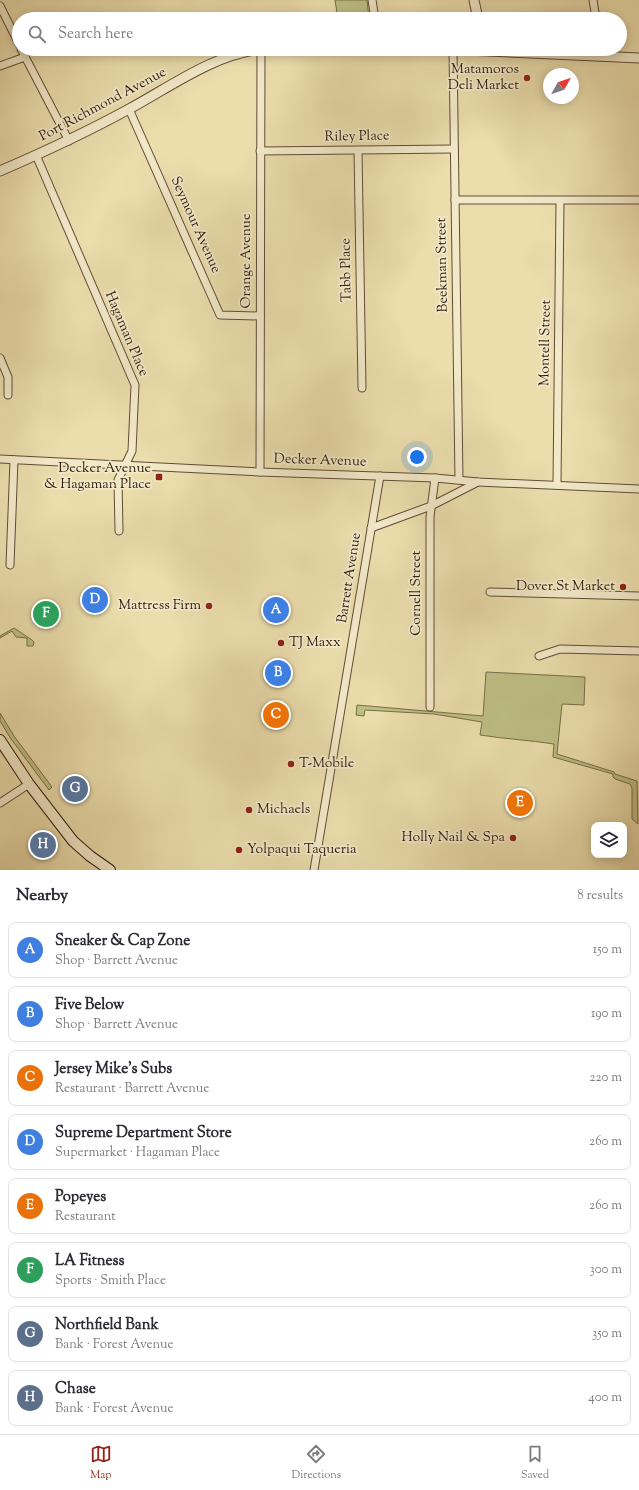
<!DOCTYPE html>
<html lang="en">
<head>
<meta charset="utf-8">
<style>
	body { margin:0; font-family:"Sorts Mill Goudy",serif; background:#f2f2f3; color:#2b2b33 }
	.controls { position:absolute; right:12px; bottom:12px; display:grid; overflow:hidden; border-radius:8px; box-shadow:0 2px 10px #0003 }
	.controls button { width:36px; height:36px; display:grid; place-items:center; padding:0; border:0; border-bottom:1px solid #e1e1e2; background:#fff; color:#2b2b33; font:20px sans-serif }
	.compass { position:absolute; left:543px; top:68px; width:36px; height:36px; border-radius:50%; background:#fff; box-shadow:0 2px 10px #0003; rotate:50deg }
	.you { position:absolute; left:417px; top:457px; width:14px; height:14px; margin:-10px; border:3px solid #fff; border-radius:50%; background:#1a73e8; box-shadow:0 0 0 6px #1a73e833 }
	.badge { display:grid; place-items:center; width:26px; height:26px; border-radius:50%; background:#8f2418; color:#fff; font-size:13px; font-weight:700 }
	.pin { position:absolute; translate:-50% -50%; border:2px solid #fff; box-shadow:0 1px 4px #0006 }
	.list { margin:0; padding:0; list-style:none }
	h2 { display:flex; justify-content:space-between; align-items:center; height:52px; margin:0; padding:0 16px; font-size:17px }
	h2 small { font-size:13px; font-weight:400; color:#7c7c81 }
	.list li { display:grid; grid-template-columns:26px 1fr auto; gap:12px; align-items:center; box-sizing:border-box; height:56px; margin:0 8px 8px; padding:0 8px; border:1px solid #e1e1e2; border-radius:8px }
	.list b { display:block; font-size:15px; white-space:nowrap }
	.list p { margin:0; font-size:13px; white-space:nowrap; color:#7c7c81 }
	.list em { font-size:13px; font-style:normal; color:#7c7c81 }
	.icon { flex:none; width:22px; height:22px; fill:none; stroke:currentColor; stroke-width:2; stroke-linecap:round; stroke-linejoin:round }
	.map { position:relative; flex:none; width:639px; height:870px; overflow:hidden }
	.search { position:absolute; background:#fff; box-shadow:0 2px 10px #0003; left:12px; right:12px; top:12px; height:44px; display:flex; align-items:center; gap:10px; box-sizing:border-box; padding:0 14px; border-radius:22px; color:#7c7c81; font-size:15px }
	.sheet { height:564px; background:#fff }
	nav { display:flex; justify-content:space-around; align-items:center; box-sizing:border-box; height:56px; border-top:1px solid #e1e1e2; background:#fff; font-size:11px; color:#7c7c81 }
	nav a { display:grid; justify-items:center; gap:2px }
	nav .on { color:#8f2418 }
	.map>svg:first-child { display:block }
	.green { fill:#bdbf85; stroke:#776e4a }
	.lines { fill:none; stroke-linecap:round; stroke-linejoin:round }
	.minor-casing { stroke:#604c36; stroke-width:9 }
	.tertiary-casing { stroke:#604c36; stroke-width:11 }
	.secondary-casing { stroke:#311c0e; stroke-width:12 }
	.minor { stroke:#f2e9c9; stroke-width:7 }
	.tertiary { stroke:#f2e9c9; stroke-width:9 }
	.secondary { stroke:#f2e9c9; stroke-width:10 }
	.poi-dot { fill:#8f2418; stroke:#f2e9c9; stroke-width:1.5 }
	.labels { text-anchor:middle; dominant-baseline:central; stroke-width:3.5; stroke-linejoin:round; paint-order:stroke }
	.poi-label { font-size:14px; fill:#311c0e; stroke:#f2e9c9; text-anchor:end }
	.street-label { font-size:14px; fill:#311c0e; stroke:#f2e9c9 }
</style>
</head>
<body>
<div class="map">
<svg width="639" height="870" viewBox="0 0 639 870">
	<rect width="100%" height="100%" fill="#ebddac"/>
	<filter id="stains"><feTurbulence type="fractalNoise" baseFrequency=".005" numOctaves="4"/><feColorMatrix values="0 0 0 0 .2 0 0 0 0 .09 0 0 0 0 .02 0 0 0 .5 -.17"/></filter>
	<radialGradient id="worn" r=".72"><stop offset=".6" stop-color="#630" stop-opacity="0"/><stop offset="1" stop-color="#630" stop-opacity=".3"/></radialGradient>
	<g class="green">
		<path d="M335,0H367L369,19H338Z"/>
		<path d="M14,628L32,640L34,642L33,646H27V638L16,637L12,631L0,638V636Z"/>
		<path d="M486,672L585,677L584,705L562,704L557,754L614,772L615,774L637,781L638,824L632,819V788L630,784L615,779L613,777V774L553,757L554,744C529,740 505,739 480,735L482,722L434,714L365,710L364,716L356,715L357,705L483,716Z"/>
		<path d="M0,713L14,736L52,787L49,790L11,739L0,721Z"/>
	</g>
	<g class="lines">
		<g class="minor-casing">
			<g id="minor">
				<path d="M372,0L375,19"/>
				<path d="M593,0L596,19"/>
				<path d="M0,6L19,44"/>
				<path d="M21,49L69,141"/>
				<path d="M453,49L459,480"/>
				<path d="M0,66L25,57"/>
				<path d="M129,109L220,315L260,316"/>
				<path d="M260,151L454,149"/>
				<path d="M358,151L362,388"/>
				<path d="M36,155L135,385L132,451L118,480L119,531"/>
				<path d="M455,200H639"/>
				<path d="M0,358L8,377V395"/>
				<path d="M0,459L260,472L435,478L478,482L639,489"/>
				<path d="M260,472L261,49"/>
				<path d="M557,485L560,201"/>
				<path d="M371,528L431,506L478,482"/>
				<path d="M10,565L14,460"/>
				<path d="M490,592L639,596"/>
				<path d="M539,656L560,649L639,651"/>
				<path d="M430,707V517L435,478"/>
				<path d="M0,803L29,784"/>
				<path d="M314,870L380,476"/>
			</g>
		</g>
		<g class="tertiary-casing">
			<g id="tertiary">
				<path d="M474,0L478,19"/>
				<path d="M445,49L639,58"/>
				<path d="M0,171C44,152 87,132 129,109C170,87 214,54 262,49C271,49 280,49 289,49"/>
			</g>
		</g>
		<g class="secondary-casing">
			<path id="secondary" d="M0,740L29,784L73,841L90,856L110,870"/>
		</g>
		<use href="#minor" class="minor"/>
		<use href="#tertiary" class="tertiary"/>
		<use href="#secondary" class="secondary"/>
	</g>
	<g class="poi-dot">
		<circle cx="527" cy="78" r="4"/>
		<rect x="155" y="473" width="8" height="8" rx="2"/>
		<circle cx="623" cy="587" r="4"/>
		<circle cx="209" cy="606" r="4"/>
		<circle cx="281" cy="643" r="4"/>
		<circle cx="291" cy="764" r="4"/>
		<circle cx="249" cy="810" r="4"/>
		<circle cx="513" cy="838" r="4"/>
		<circle cx="239" cy="850" r="4"/>
	</g>
	<g class="labels">
		<g class="poi-label">
			<text x="519" y="70">Matamoros<tspan x="519" dy="16">Deli Market</tspan></text>
			<text x="151" y="469">Decker Avenue<tspan x="151" dy="16">&amp; Hagaman Place</tspan></text>
			<text x="615" y="587">Dover St Market</text>
			<text x="201" y="606">Mattress Firm</text>
			<text x="289" y="643" text-anchor="start">TJ Maxx</text>
			<text x="299" y="764" text-anchor="start">T-Mobile</text>
			<text x="257" y="810" text-anchor="start">Michaels</text>
			<text x="505" y="838">Holly Nail &amp; Spa</text>
			<text x="247" y="850" text-anchor="start">Yolpaqui Taqueria</text>
		</g>
		<g class="street-label">
			<text transform="translate(103 105) rotate(-28)">Port Richmond Avenue</text>
			<text transform="translate(357 137) rotate(-1)">Riley Place</text>
			<text transform="translate(195 225) rotate(66)">Seymour Avenue</text>
			<text transform="translate(247 261) rotate(-90)">Orange Avenue</text>
			<text transform="translate(443 265) rotate(-91)">Beekman Street</text>
			<text transform="translate(347 270) rotate(-91)">Tabb Place</text>
			<text transform="translate(126 334) rotate(67)">Hagaman Place</text>
			<text transform="translate(546 343) rotate(-89)">Montell Street</text>
			<text transform="translate(320 461) rotate(2)">Decker Avenue</text>
			<text transform="translate(350 578) rotate(-81)">Barrett Avenue</text>
			<text transform="translate(417 593) rotate(-90)">Cornell Street</text>
		</g>
	</g>
	<rect width="100%" height="100%" filter="url(#stains)"/>
	<rect width="100%" height="100%" fill="url(#worn)"/>
</svg>
<div class="controls">
<button><svg class="icon" aria-label="layers" viewBox="0 0 24 24"><path d="M12 4l9 5-9 5-9-5zM3 14l9 5 9-5"/></svg></button>
</div>
<svg class="compass" viewBox="-18 -18 36 36"><path d="M0-13l5 13h-10z" fill="#e53935"/><path d="M0 13l5-13h-10z" fill="#7c7c81"/></svg>
<div class="you"></div>
<div class="pin badge" style="left:276px;top:610px;background:#3f7fe0">A</div>
<div class="pin badge" style="left:278px;top:673px;background:#3f7fe0">B</div>
<div class="pin badge" style="left:276px;top:715px;background:#e8710a">C</div>
<div class="pin badge" style="left:95px;top:600px;background:#3f7fe0">D</div>
<div class="pin badge" style="left:520px;top:803px;background:#e8710a">E</div>
<div class="pin badge" style="left:46px;top:614px;background:#2e9e5b">F</div>
<div class="pin badge" style="left:75px;top:789px;background:#5c6f8a">G</div>
<div class="pin badge" style="left:43px;top:845px;background:#5c6f8a">H</div>
<div class="search"><svg class="icon" aria-label="search" viewBox="0 0 24 24"><circle cx="10" cy="10" r="6"/><path d="M15 15l6 6"/></svg>Search here</div>
</div>
<section class="sheet">
<h2>Nearby<small>8 results</small></h2>
<ul class="list">
<li><span class="badge" style="background:#3f7fe0">A</span><div><b>Sneaker &amp; Cap Zone</b><p>Shop · Barrett Avenue</p></div><em>150 m</em></li>
<li><span class="badge" style="background:#3f7fe0">B</span><div><b>Five Below</b><p>Shop · Barrett Avenue</p></div><em>190 m</em></li>
<li><span class="badge" style="background:#e8710a">C</span><div><b>Jersey Mike's Subs</b><p>Restaurant · Barrett Avenue</p></div><em>220 m</em></li>
<li><span class="badge" style="background:#3f7fe0">D</span><div><b>Supreme Department Store</b><p>Supermarket · Hagaman Place</p></div><em>260 m</em></li>
<li><span class="badge" style="background:#e8710a">E</span><div><b>Popeyes</b><p>Restaurant</p></div><em>260 m</em></li>
<li><span class="badge" style="background:#2e9e5b">F</span><div><b>LA Fitness</b><p>Sports · Smith Place</p></div><em>300 m</em></li>
<li><span class="badge" style="background:#5c6f8a">G</span><div><b>Northfield Bank</b><p>Bank · Forest Avenue</p></div><em>350 m</em></li>
<li><span class="badge" style="background:#5c6f8a">H</span><div><b>Chase</b><p>Bank · Forest Avenue</p></div><em>400 m</em></li>
</ul>
</section>
<nav>
<a class="on"><svg class="icon" aria-label="map" viewBox="0 0 24 24"><path d="M3 6l6-2 6 2 6-2v14l-6 2-6-2-6 2zM9 4v14M15 6v14"/></svg>Map</a>
<a><svg class="icon" aria-label="directions" viewBox="0 0 24 24"><path d="M12 3l9 9-9 9-9-9zM9 14v-3h6M13 9l2 2-2 2"/></svg>Directions</a>
<a><svg class="icon" aria-label="saved" viewBox="0 0 24 24"><path d="M7 4h10v16l-5-4-5 4z"/></svg>Saved</a>
</nav>
</body>
</html>
